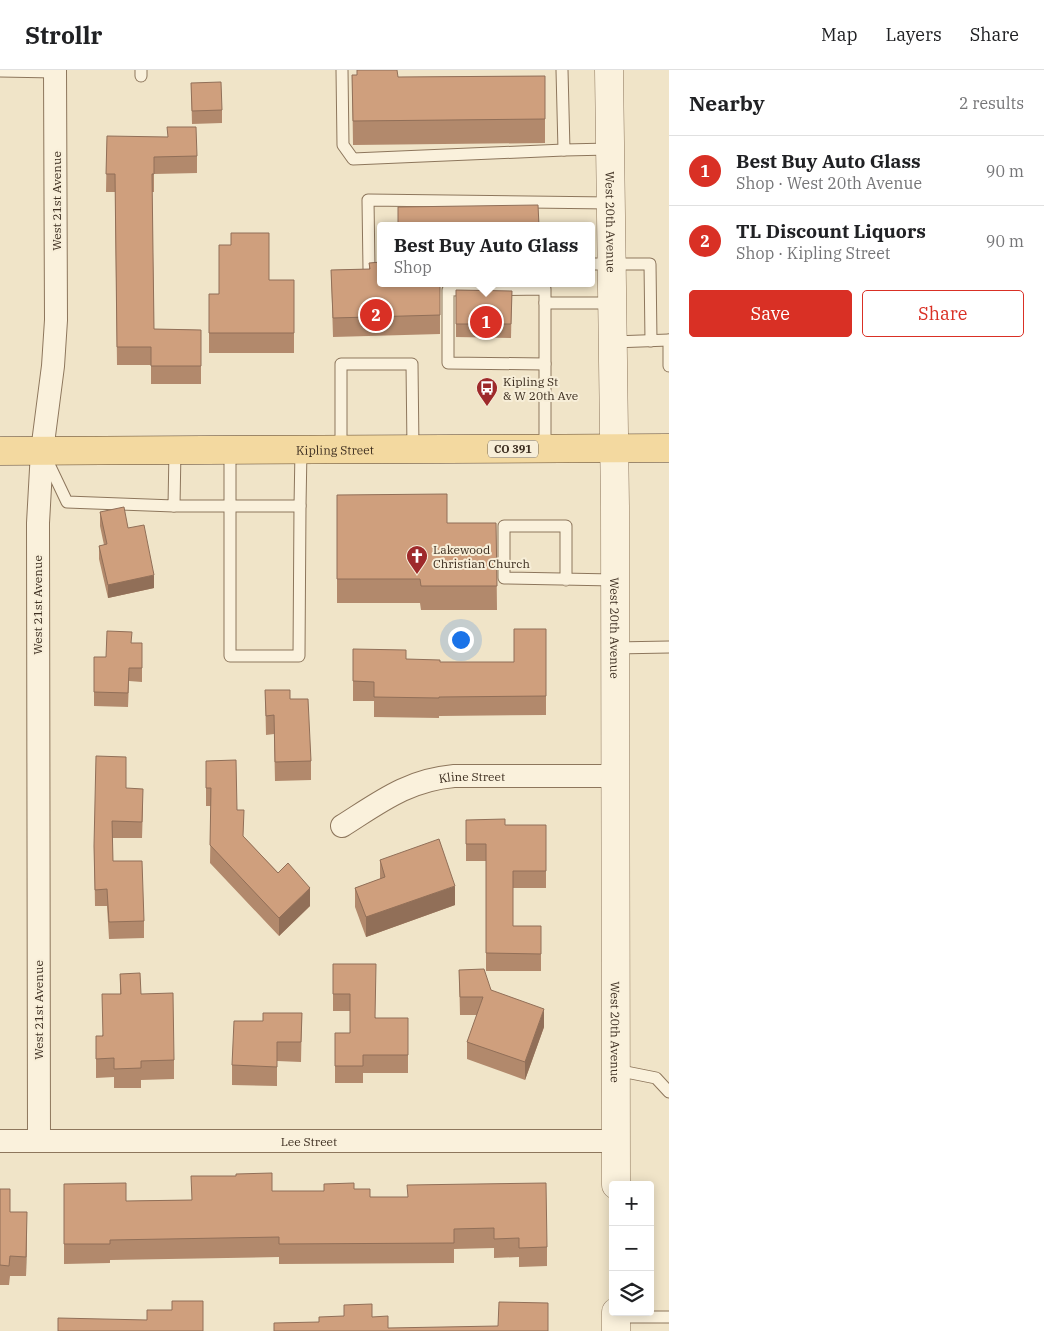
<!DOCTYPE html>
<html lang="en">
<head>
<meta charset="utf-8">
<style>
	body { margin:0; font-family:"IBM Plex Serif",serif; background:#f2f2f2; color:#202124 }
	.controls { position:absolute; right:15px; bottom:15px; display:grid; overflow:hidden; border-radius:5px; box-shadow:0 2px 12px #0003 }
	.controls button { width:45px; height:45px; display:grid; place-items:center; padding:0; border:0; border-bottom:1px solid #e0e0e0; background:#fff; color:#202124; font:25px sans-serif }
	.you { position:absolute; left:460px; top:569px; width:18px; height:18px; margin:-12px; border:4px solid #fff; border-radius:50%; background:#1a73e8; box-shadow:0 0 0 8px #1a73e833 }
	.badge { display:grid; place-items:center; width:32px; height:32px; border-radius:50%; background:#d93025; color:#fff; font-size:16px; font-weight:700 }
	.pin { position:absolute; translate:-50% -50%; border:2px solid #fff; box-shadow:0 1px 5px #0006 }
	.popup { position:absolute; left:377px; top:152px; width:218px; height:65px; box-sizing:border-box; display:grid; place-content:center; border-radius:5px; background:#fff; filter:drop-shadow(0 1px 4px #0005); font-size:16px; white-space:nowrap; color:#757577 }
	.popup b { font-size:19px; color:#202124 }
	.popup::after { content:''; position:absolute; left:50%; top:100%; margin-left:-10px; border:10px solid transparent; border-top-color:#fff }
	.list { margin:0; padding:0; list-style:none }
	h2 { display:flex; justify-content:space-between; align-items:center; height:65px; margin:0; padding:0 20px; font-size:21px }
	h2 small { font-size:16px; font-weight:400; color:#757577 }
	.list li { display:grid; grid-template-columns:32px 1fr auto; gap:15px; align-items:center; box-sizing:border-box; height:70px; padding:0 20px; border-top:1px solid #e0e0e0 }
	.list b { display:block; font-size:19px; white-space:nowrap }
	.list p { margin:0; font-size:16px; white-space:nowrap; color:#757577 }
	.list em { font-size:16px; font-style:normal; color:#757577 }
	.actions { display:flex; gap:10px; padding:15px 20px }
	.actions a { flex:1; padding:11px 0; border:1px solid #d93025; border-radius:5px; text-align:center; font-size:18px; color:#d93025 }
	.actions .main { background:#d93025; color:#fff }
	.icon { flex:none; width:28px; height:28px; fill:none; stroke:currentColor; stroke-width:2; stroke-linecap:round; stroke-linejoin:round }
	.map { position:relative; flex:none; width:669px; height:1261px; overflow:hidden }
	header { display:flex; align-items:center; gap:30px; box-sizing:border-box; height:70px; padding:0 25px; background:#fff; border-bottom:1px solid #e0e0e0 }
	header strong { font-size:24px }
	nav { display:flex; gap:28px; margin-inline-start:auto; font-size:18px }
	main { display:flex }
	aside { flex:1; background:#fff }
	.map>svg:first-child { display:block }
	.lines { fill:none; stroke-linecap:round; stroke-linejoin:round }
	.service-casing { stroke:#8d765c; stroke-width:13 }
	.minor-casing { stroke:#8d765c; stroke-width:24 }
	.tertiary-casing { stroke:#8d765c; stroke-width:29 }
	.primary-casing { stroke:#5b4430; stroke-width:29 }
	.service { stroke:#faf1dc; stroke-width:11 }
	.minor { stroke:#faf1dc; stroke-width:22 }
	.tertiary { stroke:#faf1dc; stroke-width:28 }
	.primary { stroke:#f3d9a0; stroke-width:28 }
	.wall { fill:#b2896c }
	.shaded-wall { fill:#916f58 }
	.building { fill:#cf9f7d; stroke:#916f58 }
	.labels { text-anchor:middle; dominant-baseline:central; stroke-width:4; stroke-linejoin:round; paint-order:stroke }
	.shield { fill:#f7eed8; stroke:#756857; stroke-width:1 }
	.shield-label { font-size:11px; font-weight:bold; fill:#3d2e20 }
	.street-label { font-size:12px; fill:#3d2e20; stroke:#f7eed8 }
	.poi-label { font-size:12px; fill:#3d2e20; stroke:#f7eed8; text-anchor:start }
</style>
</head>
<body>
<header>
<strong>Strollr</strong>
<nav><a>Map</a><a>Layers</a><a>Share</a></nav>
</header>
<main>
<div class="map">
<svg width="669" height="1261" viewBox="0 0 669 1261">
	<rect width="100%" height="100%" fill="#f0e4c8"/>
	<g class="lines">
		<g class="service-casing">
			<g id="service">
				<path d="M141,0V6"/>
				<path d="M342,0L343,75L353,89L564,80"/>
				<path d="M562,0L564,80L610,79"/>
				<path d="M0,1L55,2"/>
				<path d="M591,194H650L651,271"/>
				<path d="M381,199H369L368,130L611,133"/>
				<path d="M545,233V219L448,220V293L545,294"/>
				<path d="M669,270V296"/>
				<path d="M613,272L669,270"/>
				<path d="M341,379V294H412L413,379"/>
				<path d="M545,379V233H612"/>
				<path d="M46,388L67,432L174,436L175,380"/>
				<path d="M174,436H230V586H299L300,436H230V380"/>
				<path d="M300,436L301,380"/>
				<path d="M566,510V456H504V508L614,510"/>
				<path d="M615,578L669,577"/>
				<path d="M616,1000L656,1008L669,1022"/>
				<path d="M616,1247H669"/>
			</g>
		</g>
		<g class="minor-casing">
			<g id="minor">
				<path id="s1" d="M342,756C380,732 408,710 454,706H615"/>
				<path d="M39,1070L38,453L42,381L53,296L56,250L55,0"/>
				<path id="s2" d="M0,1071H616"/>
			</g>
		</g>
		<g class="tertiary-casing">
			<g id="tertiary">
				<path id="s3" d="M609,0L615,436L616,1115"/>
				<path d="M616,1242V1261"/>
			</g>
		</g>
		<g class="primary-casing">
			<g id="primary">
				<path id="s4" d="M0,381L669,378"/>
			</g>
		</g>
		<use href="#service" class="service"/>
		<use href="#minor" class="minor"/>
		<use href="#tertiary" class="tertiary"/>
		<use href="#primary" class="primary"/>
	</g>
	<g class="wall">
		<path d="M352,5L398,7L545,6V73L353,75Z"/>
		<path d="M191,13L222,40V53L192,54Z"/>
		<path d="M107,66L197,86V103L154,104V122H152L154,259L201,260V314H151V295H117L115,122H106Z"/>
		<path d="M369,193L428,214H440V264L333,267L331,200L369,199Z"/>
		<path d="M269,210H294V283H209V224H219Z"/>
		<path d="M456,220L512,221L511,268L456,267Z"/>
		<path d="M337,425L447,453H496L497,540H421L420,533H337Z"/>
		<path d="M100,442L154,518L108,528L99,489V476L104,475L100,456Z"/>
		<path d="M546,559V645L439,646V648L374,647V631H353V579L406,589L440,592H514Z"/>
		<path d="M132,573H142V612L129,611L128,637L94,636V587H106Z"/>
		<path d="M265,620L290,629L311,691V710L275,711L274,664L266,665Z"/>
		<path d="M206,691L237,740L243,766L310,836L279,866L210,793L211,736H206Z"/>
		<path d="M126,719L143,736L142,768H112L113,791L144,851V868L109,869L107,836H95L94,776Z"/>
		<path d="M466,750L505,755H546V818H513V856H541V901H486V791H466Z"/>
		<path d="M380,790L455,835L366,867L355,837V818L380,809Z"/>
		<path d="M333,894L376,948H408V1003H363V1013H335V963H350V941H333Z"/>
		<path d="M459,900L491,920L544,957L525,1010L467,989V972L477,945H460Z"/>
		<path d="M120,904L141,924L174,990V1009L141,1010V1018H114V1007L96,1008V966H102L120,924Z"/>
		<path d="M302,943L301,992L277,991V1016L232,1015V995L263,951Z"/>
		<path d="M64,1114L126,1131L191,1130L272,1121H324L354,1119L370,1127H407L547,1177V1196L519,1197V1187L494,1188V1178L454,1179V1193L279,1194V1187L110,1190V1193L64,1194Z"/>
		<path d="M0,1119L10,1142L27,1162L26,1206H10L9,1215H0Z"/>
	</g>
	<g class="shaded-wall">
		<path d="M154,505V518L108,528V515Z"/>
		<path d="M455,816V835L366,867V847Z"/>
		<path d="M310,818V836L279,866V848Z"/>
		<path d="M544,939V957L525,1010V992Z"/>
		<path d="M27,1142V1162L26,1206V1187Z"/>
	</g>
	<g class="building">
		<path d="M357,0H397L398,7L545,6V49L353,51L352,5H357Z"/>
		<path d="M221,12L222,40L192,41L191,13Z"/>
		<path d="M167,57H196L197,86L154,87V104H152L154,259L201,260V296H151V277H117L115,104H106L107,66L168,67Z"/>
		<path d="M538,135L539,156H398V137Z"/>
		<path d="M231,163H269V210H294V263H209V224H219V175H231Z"/>
		<path d="M381,192V213H428V214H440V245L333,248L331,200L370,199L369,193Z"/>
		<path d="M456,220L512,221L511,254H456Z"/>
		<path d="M447,424V453H496L497,516H421L420,509H337V425Z"/>
		<path d="M124,437L128,458L144,455L154,505L108,515L99,476L107,474L100,442Z"/>
		<path d="M514,559H546V626L439,627V628L374,627V612L353,611V579L406,580V589L440,590V592H514Z"/>
		<path d="M107,561L132,562L131,573H142V598H129L128,623L94,622V587H106Z"/>
		<path d="M265,620H290V629H308L311,691L275,692L274,645L266,646Z"/>
		<path d="M96,686L126,687V718L143,719L142,752L112,751L113,791H142L144,851L109,852L107,819L95,820L94,776Z"/>
		<path d="M236,690L237,740H244L243,766L278,803L288,793L310,818L279,848L210,775L211,718H206V691Z"/>
		<path d="M505,749V755H546V801H513V856H541V884L486,883V774H466V750Z"/>
		<path d="M439,769L455,816L366,847L355,818L385,807L380,790Z"/>
		<path d="M333,894H376L375,948H408V985H363V996H335V963H350V924H333Z"/>
		<path d="M484,899L491,920L544,939L525,992L467,972L483,927H460L459,900Z"/>
		<path d="M140,903L141,924L173,923L174,990L141,991V998L114,999V988L96,989V966H103L102,924H121L120,904Z"/>
		<path d="M263,943H302L301,972H277V997L232,995L234,951H263Z"/>
		<path d="M272,1103V1121H324V1114L354,1113V1119H370V1127H408L407,1115L546,1113L547,1177L519,1178V1168L494,1169V1158L454,1159V1173L279,1174V1167L110,1170V1174H64V1114L126,1113V1131L192,1130L191,1106H236V1104Z"/>
		<path d="M0,1119H10V1142H27L26,1187L10,1186L9,1196L0,1195Z"/>
		<path d="M172,1231H203V1261H58V1248L147,1250V1240H172Z"/>
		<path d="M499,1232L548,1233V1261H274V1253L319,1252V1247L344,1246V1235L372,1234V1247L388,1246V1258L498,1256Z"/>
	</g>
	<defs>
		<g id="bus-pin" transform="scale(1.125)"><path d="M0 17L-7.5 6A9.5 9.5 0 1 1 7.5 6Z" fill="#9e2a2b" stroke="#f7eed8"/><path d="M-5-6H5V4H4V6H2V4H-2V6H-4V4H-5ZM-3.5-4V0h7V-4ZM-3.5 1.2v1.5H-2V1.2ZM2 1.2v1.5H3.5V1.2Z" fill="#fff"/></g>
		<g id="church-pin" transform="scale(1.125)"><path d="M0 17L-7.5 6A9.5 9.5 0 1 1 7.5 6Z" fill="#9e2a2b" stroke="#f7eed8"/><path d="M-1.2-6h2.4v3.5h3.3v2.4h-3.3V6h-2.4V-.1h-3.3v-2.4h3.3Z" fill="#fff"/></g>
	</defs>
	<g fill-rule="evenodd">
		<use href="#bus-pin" x="487" y="318"/>
		<use href="#church-pin" x="417" y="486"/>
	</g>
	<g class="labels">
		<rect class="shield" x="488" y="370.5" width="50" height="17" rx="4"/>
		<g class="shield-label">
			<text x="513" y="379">CO 391</text>
		</g>
		<g class="street-label">
			<text transform="translate(56 131) rotate(-90)">West 21st Avenue</text>
			<text stroke="none"><textPath href="#s3" startOffset="152">West 20th Avenue</textPath></text>
			<text stroke="none"><textPath href="#s4" startOffset="335">Kipling Street</textPath></text>
			<text transform="translate(37 535) rotate(-90)">West 21st Avenue</text>
			<text stroke="none"><textPath href="#s3" startOffset="558">West 20th Avenue</textPath></text>
			<text stroke="none"><textPath href="#s1" startOffset="142">Kline Street</textPath></text>
			<text transform="translate(38 940) rotate(-90)">West 21st Avenue</text>
			<text stroke="none"><textPath href="#s3" startOffset="962">West 20th Avenue</textPath></text>
			<text stroke="none"><textPath href="#s2" startOffset="309">Lee Street</textPath></text>
		</g>
		<g class="poi-label">
			<text x="503" y="311">Kipling St<tspan x="503" dy="14">&amp; W 20th Ave</tspan></text>
			<text x="433" y="479">Lakewood<tspan x="433" dy="14">Christian Church</tspan></text>
		</g>
	</g>
</svg>
<div class="controls">
<button>+</button>
<button>−</button>
<button><svg class="icon" aria-label="layers" viewBox="0 0 24 24"><path d="M12 4l9 5-9 5-9-5zM3 14l9 5 9-5"/></svg></button>
</div>
<div class="you"></div>
<div class="pin badge" style="left:486px;top:252px">1</div>
<div class="popup"><b>Best Buy Auto Glass</b>Shop</div>
<div class="pin badge" style="left:376px;top:245px">2</div>
</div>
<aside>
<h2>Nearby<small>2 results</small></h2>
<ul class="list">
<li><span class="badge">1</span><div><b>Best Buy Auto Glass</b><p>Shop · West 20th Avenue</p></div><em>90 m</em></li>
<li><span class="badge">2</span><div><b>TL Discount Liquors</b><p>Shop · Kipling Street</p></div><em>90 m</em></li>
</ul>
<div class="actions"><a class="main">Save</a><a>Share</a></div>
</aside>
</main>
</body>
</html>
